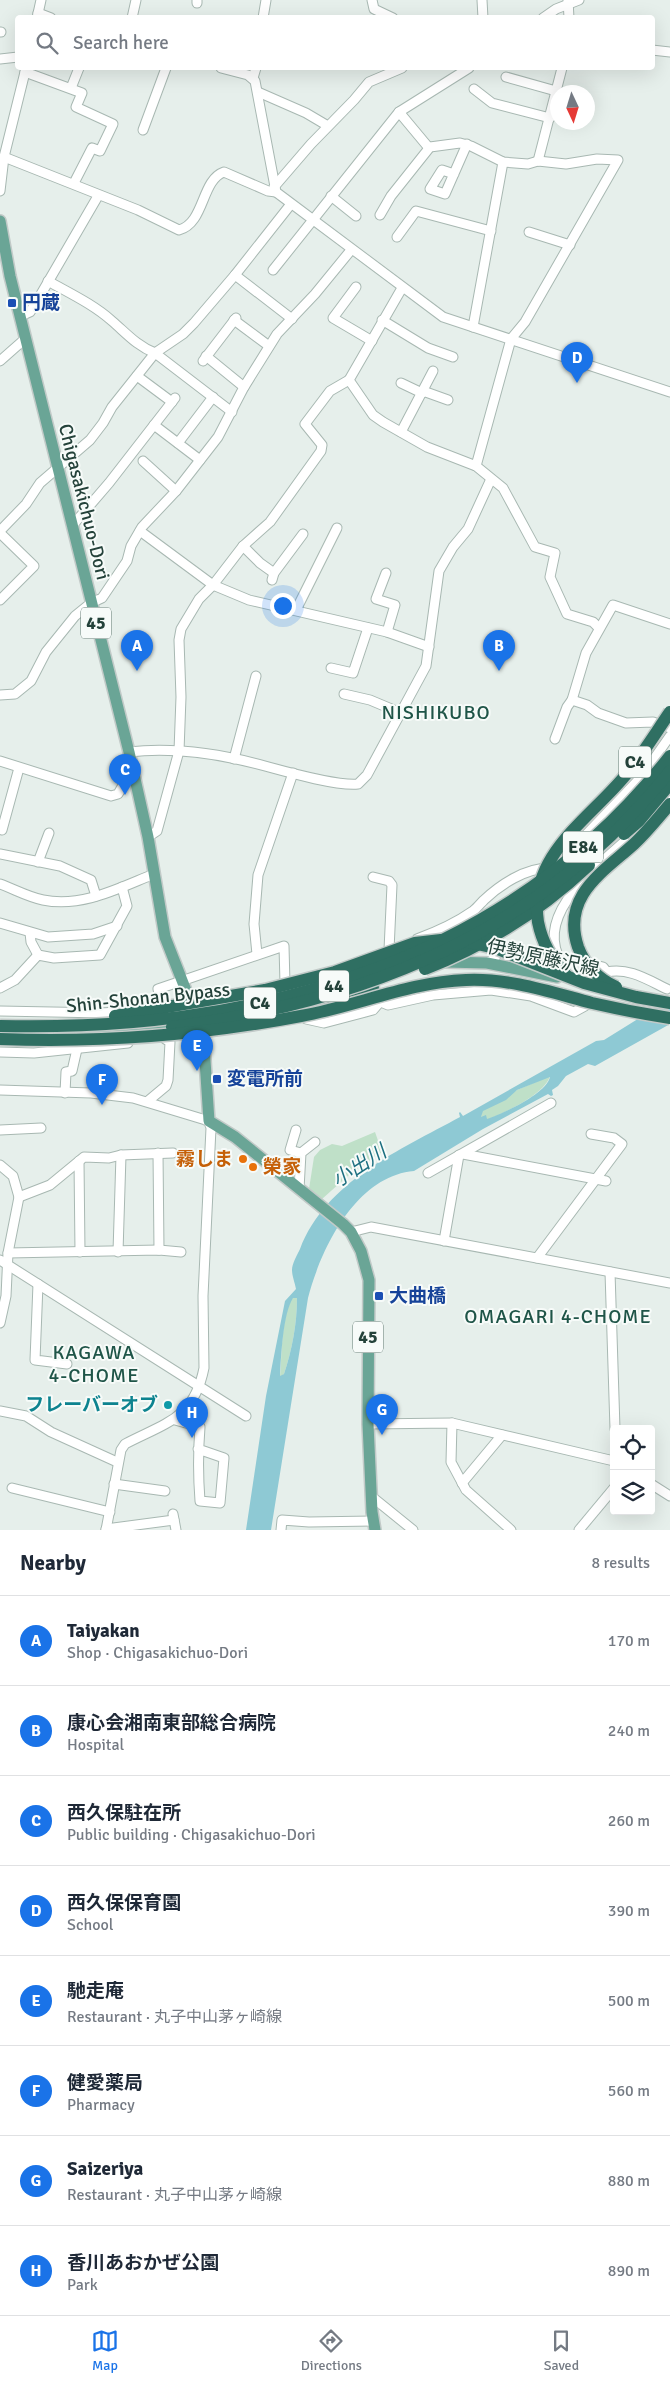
<!DOCTYPE html>
<html lang="en">
<head>
<meta charset="utf-8">
<style>
	body { margin:0; font-family:Signika,"Noto Sans JP",sans-serif; background:#f6f6f7; color:#1f2937 }
	.controls { position:absolute; right:15px; bottom:15px; display:grid; overflow:hidden; border-radius:5px; box-shadow:0 5px 20px #0002 }
	.controls button { width:45px; height:45px; display:grid; place-items:center; padding:0; border:0; border-bottom:1px solid #e0e1e3; background:#fff; color:#1f2937; font:25px sans-serif }
	.compass { position:absolute; left:550px; top:85px; width:45px; height:45px; border-radius:50%; background:#fff; box-shadow:0 5px 20px #0002; rotate:176deg }
	.you { position:absolute; left:282px; top:605px; width:18px; height:18px; margin:-12px; border:4px solid #fff; border-radius:50%; background:#1a73e8; box-shadow:0 0 0 8px #1a73e833 }
	.badge { display:grid; place-items:center; width:32px; height:32px; border-radius:50%; background:#1a73e8; color:#fff; font-size:16px; font-weight:700 }
	.pin { position:absolute; translate:-50% -41px; filter:drop-shadow(0 1px 2px #0008) }
	.pin::after { content:''; position:absolute; top:26px; width:18px; height:15px; background:inherit; clip-path:polygon(0 0,100% 0,50% 100%) }
	.list { margin:0; padding:0; list-style:none }
	h2 { display:flex; justify-content:space-between; align-items:center; height:65px; margin:0; padding:0 20px; font-size:21px }
	h2 small { font-size:16px; font-weight:400; color:#747a83 }
	.list li { display:grid; grid-template-columns:32px 1fr auto; gap:15px; align-items:center; box-sizing:border-box; height:90px; padding:0 20px; border-top:1px solid #e0e1e3 }
	.list b { display:block; font-size:19px; white-space:nowrap }
	.list p { margin:0; font-size:16px; white-space:nowrap; color:#747a83 }
	.list em { font-size:16px; font-style:normal; color:#747a83 }
	.icon { flex:none; width:28px; height:28px; fill:none; stroke:currentColor; stroke-width:2; stroke-linecap:round; stroke-linejoin:round }
	.map { position:relative; flex:none; width:670px; height:1530px; overflow:hidden }
	.search { position:absolute; background:#fff; box-shadow:0 5px 20px #0002; left:15px; right:15px; top:15px; height:55px; display:flex; align-items:center; gap:12px; box-sizing:border-box; padding:0 18px; border-radius:5px; color:#747a83; font-size:19px }
	.sheet { height:785px; background:#fff }
	nav { display:flex; justify-content:space-around; align-items:center; box-sizing:border-box; height:70px; border-top:1px solid #e0e1e3; background:#fff; font-size:14px; color:#747a83 }
	nav a { display:grid; justify-items:center; gap:2px }
	nav .on { color:#1a73e8 }
	.map>svg:first-child { display:block }
	.green { fill:#bfe0c8 }
	.water { fill:#8ec9d4; fill-rule:evenodd }
	.lines { fill:none; stroke-linecap:round; stroke-linejoin:round }
	.minor-casing { stroke:#a8b8b2; stroke-width:11 }
	.major-casing { stroke:#c2cac8; stroke-width:14 }
	.highway-casing { stroke:#c2cac8; stroke-width:15 }
	.minor { stroke:#fff; stroke-width:9 }
	.major { stroke:#6aa596; stroke-width:11 }
	.highway { stroke:#2f6f62; stroke-width:12 }
	.highway-bridge-casing { stroke:#c2cac8; stroke-width:15; stroke-linecap:butt }
	.highway-bridge { stroke:#2f6f62; stroke-width:12 }
	.transit-dot { fill:#1a4fb4; stroke:#f7fbf9; stroke-width:2 }
	.food-dot { fill:#e8710a; stroke:#f7fbf9; stroke-width:2 }
	.culture-dot { fill:#0f9aa8; stroke:#f7fbf9; stroke-width:2 }
	.labels { text-anchor:middle; dominant-baseline:central; stroke-width:4; stroke-linejoin:round; paint-order:stroke }
	.shield { fill:#f7fbf9; stroke:#637a73; stroke-width:1 }
	.shield-label { font-size:18px; font-weight:bold; fill:#24423a }
	.transit-label { font-size:19px; font-weight:bold; fill:#164399; stroke:#f7fbf9; text-anchor:start }
	.street-label { font-size:19px; fill:#24423a; stroke:#f7fbf9 }
	.food-label { font-size:19px; font-weight:bold; fill:#c56008; stroke:#f7fbf9; text-anchor:end }
	.culture-label { font-size:19px; font-weight:bold; fill:#0d838f; stroke:#f7fbf9; text-anchor:end }
	.neighbourhood-label { font-size:20px; letter-spacing:1px; fill:#1f5548; stroke:#f7fbf9 }
	.water-label { font-size:20px; font-style:italic; fill:#1c6f80; stroke:#f7fbf9 }
</style>
</head>
<body>
<div class="map">
<svg width="670" height="1530" viewBox="0 0 670 1530">
	<rect width="100%" height="100%" fill="#e6efeb"/>
	<g class="green">
		<path d="M550,1076C545,1094 504,1113 487,1120L481,1117L482,1111L517,1090Z"/>
		<path d="M375,1132L382,1152L350,1174L322,1199L309,1189L314,1157L320,1150L332,1144L342,1146Z"/>
		<path d="M293,1297L297,1298C297,1324 292,1350 284,1374L280,1377C282,1355 281,1315 293,1297Z"/>
	</g>
	<path class="water" d="M670,999V1024L595,1066L588,1064L566,1076L558,1086L552,1090L553,1095L551,1096L548,1094L483,1129L414,1171C356,1176 321,1248 308,1298L271,1530H246L266,1396L285,1301L296,1289C295,1283 292,1276 292,1270C292,1264 297,1255 300,1249C326,1181 400,1150 460,1117L459,1113L460,1112L463,1116L596,1041L604,1040ZM550,1077C546,1094 504,1113 487,1119L486,1115L481,1117L483,1111L506,1100L517,1090ZM293,1298H297C297,1324 292,1350 284,1374L280,1376C281,1357 283,1313 293,1298Z"/>
	<g class="lines">
		<g class="minor-casing">
			<g id="minor">
				<path d="M372,0L374,9L393,18"/>
				<path d="M482,0L483,18"/>
				<path d="M568,0L569,18"/>
				<path d="M197,3V0"/>
				<path d="M38,13L51,18"/>
				<path d="M37,18L41,0"/>
				<path d="M132,18L136,0"/>
				<path d="M263,18L266,0"/>
				<path d="M543,18L556,9L579,0"/>
				<path d="M0,32H1"/>
				<path d="M652,50L670,52"/>
				<path d="M0,59L18,57"/>
				<path d="M221,68L248,75L255,81L276,192L443,317L670,392"/>
				<path d="M25,72L82,93L76,107L113,124L100,151L92,148L74,183"/>
				<path d="M506,77L556,91"/>
				<path d="M253,78L256,68"/>
				<path d="M71,88L79,68"/>
				<path d="M474,89L492,103L550,118"/>
				<path d="M258,92L306,113L328,126"/>
				<path d="M399,112L429,148"/>
				<path d="M143,130L166,68"/>
				<path d="M4,157L138,210L179,230C205,223 201,180 224,172L268,191L276,192"/>
				<path d="M538,161L562,68"/>
				<path d="M454,174L442,170L430,189L445,194L467,144"/>
				<path d="M274,187L311,144L354,100L369,82L402,68"/>
				<path d="M0,191L4,157L26,68"/>
				<path d="M331,196L356,216"/>
				<path d="M380,215L391,196L430,147L460,143L471,146L503,162L528,164L538,161L566,164L597,159L618,160L525,322L511,339L476,466"/>
				<path d="M529,232L570,245"/>
				<path d="M397,237L416,211L491,231"/>
				<path d="M273,270L399,112L469,68"/>
				<path d="M235,275L292,319"/>
				<path d="M48,281C69,293 93,304 112,321C126,333 137,346 155,353L232,412"/>
				<path d="M356,287L333,318L372,341"/>
				<path d="M402,288L349,380L373,415L383,422L427,447L476,466L503,488L535,547L555,553L550,577L567,614L593,622L599,628"/>
				<path d="M21,316L30,312L37,301L98,196"/>
				<path d="M234,320L269,346"/>
				<path d="M382,320L428,348L453,357"/>
				<path d="M473,327L503,162"/>
				<path d="M206,356L244,387"/>
				<path d="M0,361L26,338"/>
				<path d="M203,361L236,318"/>
				<path d="M137,376L172,402"/>
				<path d="M401,383L422,393"/>
				<path d="M423,391L448,400"/>
				<path d="M154,425L200,460"/>
				<path d="M401,432L433,371"/>
				<path d="M178,443L213,397"/>
				<path d="M143,461L176,491"/>
				<path d="M72,526L109,483L175,398"/>
				<path d="M0,531L26,504L40,483L90,440L103,423L112,407L155,353L183,334L194,323L235,275L291,204"/>
				<path d="M140,531L213,585L249,600L387,632L429,647"/>
				<path d="M0,533L34,566L0,600"/>
				<path d="M243,546L260,563L274,573"/>
				<path d="M386,573L376,599L395,605L387,632"/>
				<path d="M272,580L274,573L303,534"/>
				<path d="M296,610L337,528"/>
				<path d="M331,668L353,673L368,628"/>
				<path d="M344,694L370,700L401,713"/>
				<path d="M0,695L15,694L31,681L46,652L75,616L91,603L102,598L127,561L131,546L142,527L176,491L218,437L244,387L277,334L315,294L351,250"/>
				<path d="M572,700L587,705L598,713L626,723L653,722L670,728"/>
				<path d="M555,739L567,707L572,700L586,653L613,605L670,624"/>
				<path d="M129,752C174,747 221,754 265,766C287,772 336,786 358,784L367,775L426,666L439,571L453,547L468,529L491,479"/>
				<path d="M234,759L256,676"/>
				<path d="M0,761L111,796L118,794L126,780L133,775"/>
				<path d="M648,819L670,795"/>
				<path d="M2,830L19,768"/>
				<path d="M148,837L157,831L179,751L181,697L179,640L181,629L199,599L213,585L243,546L270,522L321,451L322,445L305,424L330,391L349,380"/>
				<path d="M579,842L642,776L670,736"/>
				<path d="M0,854L60,866L91,880L96,896"/>
				<path d="M38,862L49,833"/>
				<path d="M373,877L389,881L392,885L389,950"/>
				<path d="M0,884C14,889 28,897 43,900C82,908 119,888 154,874"/>
				<path d="M0,923L48,937L93,934L117,926"/>
				<path d="M30,933L31,942L38,955"/>
				<path d="M417,939C436,932 456,923 473,911C477,908 480,904 484,900C500,885 525,868 549,868"/>
				<path d="M257,954L254,924L258,875L293,773"/>
				<path d="M487,963C502,955 502,944 495,930"/>
				<path d="M562,963C530,913 603,862 635,832"/>
				<path d="M587,963L603,967L607,972L606,977"/>
				<path d="M607,972C628,967 648,980 667,989"/>
				<path d="M0,988L15,980L38,955L54,958L100,955L127,906L122,887"/>
				<path d="M371,998L388,1005L433,995L491,990L531,996L574,1012L585,1006"/>
				<path d="M153,1006L161,1003L158,989L284,946L285,984"/>
				<path d="M0,1011L105,1013L106,1017"/>
				<path d="M105,1013L120,1011"/>
				<path d="M306,1019L324,1023L373,1010L379,1003"/>
				<path d="M0,1052L34,1053L128,1043"/>
				<path d="M0,1090L91,1093L133,1098L209,1121L211,1128L203,1296L204,1368C194,1419 165,1423 125,1444L121,1450L106,1530"/>
				<path d="M65,1093L66,1072L72,1071L77,1049"/>
				<path d="M148,1101L166,1086L168,1080L170,1042L165,1039V1030"/>
				<path d="M0,1130L41,1128"/>
				<path d="M296,1130L290,1150L301,1153"/>
				<path d="M158,1153L159,1250"/>
				<path d="M463,1154L606,1181"/>
				<path d="M79,1161L80,1252"/>
				<path d="M0,1165L13,1176L19,1197L50,1185L84,1157L109,1158L121,1155L173,1153"/>
				<path d="M428,1173L551,1103"/>
				<path d="M299,1189L301,1153L315,1142"/>
				<path d="M351,1232L371,1227L670,1283"/>
				<path d="M444,1241L459,1155"/>
				<path d="M118,1252L121,1155"/>
				<path d="M8,1253L159,1250L181,1252"/>
				<path d="M537,1258L622,1144L614,1138L591,1134"/>
				<path d="M0,1260L246,1416"/>
				<path d="M610,1272L615,1429"/>
				<path d="M38,1284L35,1360L67,1364"/>
				<path d="M0,1323L6,1296L8,1253L19,1197"/>
				<path d="M0,1411L26,1416L51,1432L117,1462"/>
				<path d="M175,1420L200,1427C198,1452 198,1475 200,1501L220,1503L224,1458L198,1449"/>
				<path d="M452,1423L451,1462L466,1490L511,1530"/>
				<path d="M368,1424L452,1423L614,1461"/>
				<path d="M462,1483L502,1435"/>
				<path d="M114,1484L165,1491"/>
				<path d="M651,1484L670,1496"/>
				<path d="M12,1488L110,1512"/>
				<path d="M371,1496L413,1530"/>
				<path d="M173,1514L176,1530"/>
				<path d="M106,1529L174,1520"/>
				<path d="M281,1530L282,1520L309,1522L373,1521"/>
				<path d="M579,1530L614,1488"/>
			</g>
		</g>
		<g class="major-casing">
			<g id="major">
				<path d="M0,221L10,276L129,752L148,837L165,937L196,1016L204,1045L209,1121L235,1137L343,1224L351,1232L361,1251L369,1280L368,1424L372,1512L375,1530"/>
				<path d="M445,962L487,963L557,977"/>
				<path d="M18,1034L101,1032L182,1024"/>
			</g>
		</g>
		<g class="highway-casing">
			<path id="highway" d="M322,1002L373,988"/>
		</g>
		<use href="#minor" class="minor"/>
		<use href="#major" class="major"/>
		<use href="#highway" class="highway"/>
		<g class="highway-bridge-casing">
			<g id="highway-bridge">
				<path d="M624,834L639,821L670,784"/>
				<path d="M425,969C487,945 541,910 589,865"/>
				<path d="M566,975C552,960 542,942 538,922C528,856 587,821 624,777C641,757 655,734 670,712"/>
				<path d="M616,987C599,979 585,966 578,947C561,896 603,872 634,844C647,832 658,818 670,804"/>
				<path d="M115,1016L265,990L335,972L415,943L441,940L468,942L495,948L584,983L636,997L670,1003"/>
				<path d="M0,1026C254,1032 507,964 670,756"/>
				<path d="M172,1027C370,1001 542,931 670,771"/>
				<path d="M0,1039C101,1043 201,1035 301,1016C357,1006 409,982 466,980C510,978 550,992 592,1003C618,1009 644,1014 670,1018"/>
			</g>
		</g>
		<use href="#highway-bridge" class="highway-bridge"/>
	</g>
	<g class="transit-dot">
		<rect x="7" y="298" width="10" height="10" rx="2.5"/>
		<rect x="212" y="1074" width="10" height="10" rx="2.5"/>
		<rect x="374" y="1291" width="10" height="10" rx="2.5"/>
	</g>
	<g class="food-dot">
		<circle cx="243" cy="1159" r="5"/>
		<circle cx="253" cy="1167" r="5"/>
	</g>
	<circle class="culture-dot" cx="168" cy="1405" r="5"/>
	<g class="labels">
		<g class="shield">
			<rect x="81" y="607.5" width="30" height="31" rx="4"/>
			<rect x="619" y="746.5" width="32" height="31" rx="4"/>
			<rect x="563" y="831.5" width="40" height="31" rx="4"/>
			<rect x="319" y="970.5" width="30" height="31" rx="4"/>
			<rect x="244" y="987.5" width="32" height="31" rx="4"/>
			<rect x="353" y="1321.5" width="30" height="31" rx="4"/>
		</g>
		<g class="shield-label">
			<text x="96" y="623">45</text>
			<text x="635" y="762">C4</text>
			<text x="583" y="847">E84</text>
			<text x="334" y="986">44</text>
			<text x="260" y="1003">C4</text>
			<text x="368" y="1337">45</text>
		</g>
		<g class="transit-label">
			<text x="22" y="303">円蔵</text>
			<text x="227" y="1079">変電所前</text>
			<text x="389" y="1296">大曲橋</text>
		</g>
		<g class="street-label">
			<text transform="translate(84 502) rotate(76)">Chigasakichuo-Dori</text>
			<text transform="translate(543 958) rotate(12)">伊勢原藤沢線</text>
			<text transform="translate(148 998) rotate(-6)">Shin-Shonan Bypass</text>
		</g>
		<g class="food-label">
			<text x="233" y="1159">霧しま</text>
			<text x="263" y="1167" text-anchor="start">榮家</text>
		</g>
		<g class="culture-label">
			<text x="158" y="1405">フレーバーオブ</text>
		</g>
		<g class="neighbourhood-label">
			<text x="436" y="712">NISHIKUBO</text>
			<text x="558" y="1316">OMAGARI 4-CHOME</text>
			<text x="94" y="1352">KAGAWA<tspan x="94" dy="23">4-CHOME</tspan></text>
		</g>
		<g class="water-label">
			<text transform="translate(359 1166) rotate(-33)">小出川</text>
		</g>
	</g>
</svg>
<div class="controls">
<button><svg class="icon" aria-label="locate" viewBox="0 0 24 24"><circle cx="12" cy="12" r="6"/><path d="M12 2v4M12 18v4M2 12h4M18 12h4"/></svg></button>
<button><svg class="icon" aria-label="layers" viewBox="0 0 24 24"><path d="M12 4l9 5-9 5-9-5zM3 14l9 5 9-5"/></svg></button>
</div>
<svg class="compass" viewBox="-18 -18 36 36"><path d="M0-13l5 13h-10z" fill="#e53935"/><path d="M0 13l5-13h-10z" fill="#747a83"/></svg>
<div class="you"></div>
<div class="pin badge" style="left:137px;top:671px">A</div>
<div class="pin badge" style="left:499px;top:671px">B</div>
<div class="pin badge" style="left:125px;top:795px">C</div>
<div class="pin badge" style="left:577px;top:383px">D</div>
<div class="pin badge" style="left:197px;top:1071px">E</div>
<div class="pin badge" style="left:102px;top:1105px">F</div>
<div class="pin badge" style="left:382px;top:1435px">G</div>
<div class="pin badge" style="left:192px;top:1438px">H</div>
<div class="search"><svg class="icon" aria-label="search" viewBox="0 0 24 24"><circle cx="10" cy="10" r="6"/><path d="M15 15l6 6"/></svg>Search here</div>
</div>
<section class="sheet">
<h2>Nearby<small>8 results</small></h2>
<ul class="list">
<li><span class="badge">A</span><div><b>Taiyakan</b><p>Shop · Chigasakichuo-Dori</p></div><em>170 m</em></li>
<li><span class="badge">B</span><div><b>康心会湘南東部総合病院</b><p>Hospital</p></div><em>240 m</em></li>
<li><span class="badge">C</span><div><b>西久保駐在所</b><p>Public building · Chigasakichuo-Dori</p></div><em>260 m</em></li>
<li><span class="badge">D</span><div><b>西久保保育園</b><p>School</p></div><em>390 m</em></li>
<li><span class="badge">E</span><div><b>馳走庵</b><p>Restaurant · 丸子中山茅ヶ崎線</p></div><em>500 m</em></li>
<li><span class="badge">F</span><div><b>健愛薬局</b><p>Pharmacy</p></div><em>560 m</em></li>
<li><span class="badge">G</span><div><b>Saizeriya</b><p>Restaurant · 丸子中山茅ヶ崎線</p></div><em>880 m</em></li>
<li><span class="badge">H</span><div><b>香川あおかぜ公園</b><p>Park</p></div><em>890 m</em></li>
</ul>
</section>
<nav>
<a class="on"><svg class="icon" aria-label="map" viewBox="0 0 24 24"><path d="M3 6l6-2 6 2 6-2v14l-6 2-6-2-6 2zM9 4v14M15 6v14"/></svg>Map</a>
<a><svg class="icon" aria-label="directions" viewBox="0 0 24 24"><path d="M12 3l9 9-9 9-9-9zM9 14v-3h6M13 9l2 2-2 2"/></svg>Directions</a>
<a><svg class="icon" aria-label="saved" viewBox="0 0 24 24"><path d="M7 4h10v16l-5-4-5 4z"/></svg>Saved</a>
</nav>
</body>
</html>
